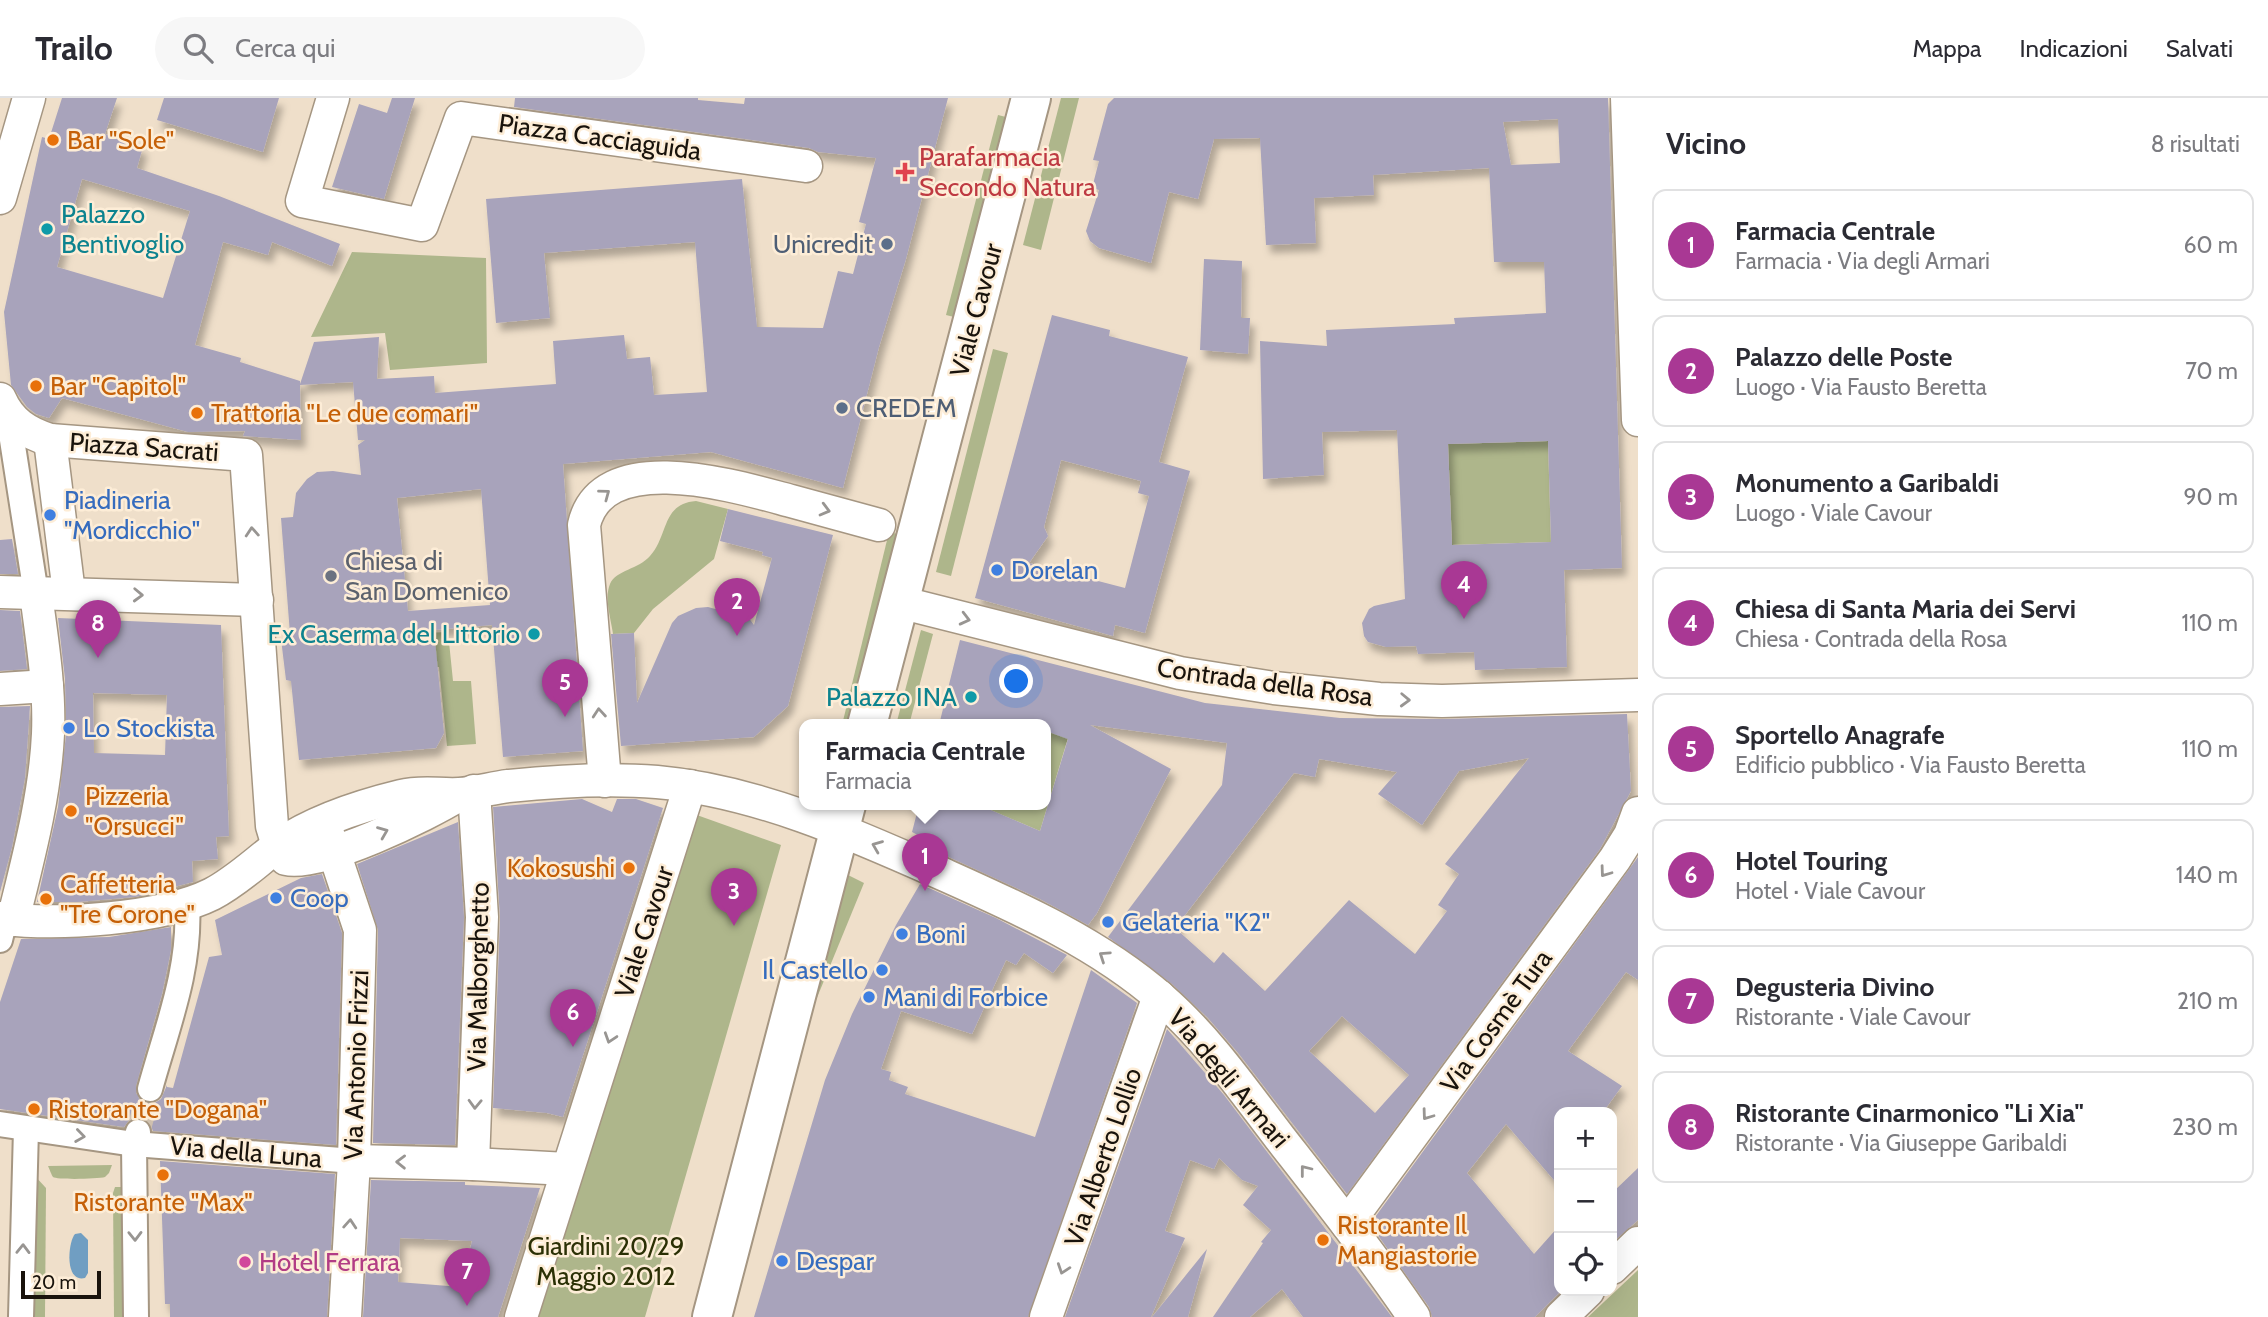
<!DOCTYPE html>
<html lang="it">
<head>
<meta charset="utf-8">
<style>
	body { margin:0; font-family:Cabin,sans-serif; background:#f7f7f7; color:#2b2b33 }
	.controls { position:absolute; right:21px; bottom:21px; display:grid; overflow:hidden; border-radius:14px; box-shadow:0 7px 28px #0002 }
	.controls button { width:63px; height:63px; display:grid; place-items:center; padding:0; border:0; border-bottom:2px solid #e1e1e2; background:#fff; color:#2b2b33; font:35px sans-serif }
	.scale { position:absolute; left:21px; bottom:18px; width:80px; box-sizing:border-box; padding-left:7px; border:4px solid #19130c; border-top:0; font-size:19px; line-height:24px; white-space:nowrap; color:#19130c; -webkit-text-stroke:5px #fdedd7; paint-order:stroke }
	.you { position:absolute; left:1017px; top:584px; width:24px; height:24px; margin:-18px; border:5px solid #fff; border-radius:50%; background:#1a73e8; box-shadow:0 0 0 10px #1a73e833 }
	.badge { display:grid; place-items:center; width:46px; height:46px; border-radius:50%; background:#a93894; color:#fff; font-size:23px; font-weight:700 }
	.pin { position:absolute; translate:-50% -58px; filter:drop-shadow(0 2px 4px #0008) }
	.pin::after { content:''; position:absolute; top:37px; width:24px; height:21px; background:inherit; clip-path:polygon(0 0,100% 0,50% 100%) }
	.popup { position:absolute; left:799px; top:621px; width:252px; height:91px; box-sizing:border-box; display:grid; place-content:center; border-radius:14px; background:#fff; filter:drop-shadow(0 2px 5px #0005); font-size:23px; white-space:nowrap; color:#7c7c81 }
	.popup b { font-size:26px; color:#2b2b33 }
	.popup::after { content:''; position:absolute; left:50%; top:100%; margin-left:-14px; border:14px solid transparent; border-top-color:#fff }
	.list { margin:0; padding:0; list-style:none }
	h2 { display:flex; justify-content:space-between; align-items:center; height:91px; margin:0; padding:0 28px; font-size:30px }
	h2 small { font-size:23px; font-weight:400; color:#7c7c81 }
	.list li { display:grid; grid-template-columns:46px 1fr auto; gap:21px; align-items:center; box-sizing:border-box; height:112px; margin:0 14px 14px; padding:0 14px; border:2px solid #e1e1e2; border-radius:14px }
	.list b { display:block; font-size:26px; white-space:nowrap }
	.list p { margin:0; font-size:23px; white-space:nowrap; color:#7c7c81 }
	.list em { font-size:23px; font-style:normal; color:#7c7c81 }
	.icon { flex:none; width:38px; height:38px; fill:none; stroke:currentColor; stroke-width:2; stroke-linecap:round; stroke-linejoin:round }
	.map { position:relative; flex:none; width:1638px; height:1219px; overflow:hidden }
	header { display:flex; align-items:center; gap:42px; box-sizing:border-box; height:98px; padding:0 35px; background:#fff; border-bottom:2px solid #e1e1e2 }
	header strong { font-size:33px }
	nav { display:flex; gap:38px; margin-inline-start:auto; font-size:24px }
	.search { width:490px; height:63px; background:#f7f7f7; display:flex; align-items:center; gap:18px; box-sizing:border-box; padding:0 24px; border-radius:38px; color:#7c7c81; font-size:26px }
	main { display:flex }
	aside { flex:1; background:#fff }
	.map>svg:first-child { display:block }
	.green { fill:#aeb68b }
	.water { fill:#709ec2 }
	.building { fill:#a8a3bb; fill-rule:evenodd; filter:url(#shadow) }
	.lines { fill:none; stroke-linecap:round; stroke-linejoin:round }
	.pedestrian-tunnel { stroke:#cfc0ae; stroke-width:24; stroke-dasharray:24 12; stroke-linecap:butt }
	.pedestrian-casing { stroke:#a59682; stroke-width:28 }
	.minor-casing { stroke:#a59682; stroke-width:35 }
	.tertiary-casing { stroke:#a59682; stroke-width:42 }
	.pedestrian { stroke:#fff; stroke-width:24 }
	.minor { stroke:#fff; stroke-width:32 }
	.tertiary { stroke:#fff; stroke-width:38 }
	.oneway { stroke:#989592 }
	.food-dot { fill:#e8710a; stroke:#fdedd7; stroke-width:2.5 }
	.health-dot { fill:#e0444e; stroke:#fdedd7; stroke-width:2.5 }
	.culture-dot { fill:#0f9aa8; stroke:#fdedd7; stroke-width:2.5 }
	.service-dot { fill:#5c6f8a; stroke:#fdedd7; stroke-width:2.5 }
	.shop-dot { fill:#3f7fe0; stroke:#fdedd7; stroke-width:2.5 }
	.worship-dot { fill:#6b7280; stroke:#fdedd7; stroke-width:2.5 }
	.hotel-dot { fill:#d1479c; stroke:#fdedd7; stroke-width:2.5 }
	.labels { text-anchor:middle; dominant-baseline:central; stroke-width:5; stroke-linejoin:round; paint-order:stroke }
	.street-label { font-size:26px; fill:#19130c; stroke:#fdedd7 }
	.food-label { font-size:26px; fill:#c56008; stroke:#fdedd7; text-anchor:start }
	.health-label { font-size:26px; fill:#be3a42; stroke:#fdedd7; text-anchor:start }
	.culture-label { font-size:26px; fill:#0d838f; stroke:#fdedd7; text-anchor:end }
	.service-label { font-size:26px; fill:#4e5e75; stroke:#fdedd7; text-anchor:end }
	.shop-label { font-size:26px; fill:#366cbe; stroke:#fdedd7; text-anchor:start }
	.worship-label { font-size:26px; fill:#5b616d; stroke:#fdedd7; text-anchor:start }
	.park-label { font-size:26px; fill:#2b3005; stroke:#fdedd7 }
	.hotel-label { font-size:26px; fill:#b23c85; stroke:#fdedd7; text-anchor:start }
</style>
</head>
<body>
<header>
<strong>Trailo</strong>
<div class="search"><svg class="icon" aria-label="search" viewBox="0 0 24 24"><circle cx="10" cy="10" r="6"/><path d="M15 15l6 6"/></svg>Cerca qui</div>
<nav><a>Mappa</a><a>Indicazioni</a><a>Salvati</a></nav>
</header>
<main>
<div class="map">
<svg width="1638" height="1219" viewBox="0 0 1638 1219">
	<defs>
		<filter id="shadow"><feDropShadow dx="4.5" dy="8" stdDeviation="3.5" flood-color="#0004"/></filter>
	</defs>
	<rect width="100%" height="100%" fill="#efdfca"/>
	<g class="green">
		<path d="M1061,0H1079L1041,152L1023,147Z"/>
		<path d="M998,17L1014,21L962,221L946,217Z"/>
		<path d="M352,154L486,160L487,265L390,272L385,235L311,239Z"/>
		<path d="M993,251L1008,255L951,478L936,474Z"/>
		<path d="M1548,343L1551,444L1452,447L1448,346Z"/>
		<path d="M696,403L728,411L714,461L653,511L634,535L613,536C611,521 604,500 610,486C616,472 639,471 650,458C669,437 661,406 696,403Z"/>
		<path d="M889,434L902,437L855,627H842Z"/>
		<path d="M921,532L933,536L909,627H896Z"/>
		<path d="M448,534L453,583H471L476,646L447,648L439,569L426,570L423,535Z"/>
		<path d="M1046,633L1068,640L1040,733L986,710V707H1046Z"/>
		<path d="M694,716L781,747L645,1219H531Z"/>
		<path d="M848,777L864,785L814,907Z"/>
		<path d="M112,1067L109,1075L105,1079C98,1081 57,1082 53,1079C52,1078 49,1070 48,1068Z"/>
		<path d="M34,1077L46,1090L45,1219H34Z"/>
		<path d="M115,1089H123L124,1219H114L113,1095Z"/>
		<path d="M1638,1172V1219H1588Z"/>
	</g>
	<path class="water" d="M81,1135L88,1142V1175L85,1180C64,1185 68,1144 75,1136Z"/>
	<g class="building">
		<path d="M62,0H117L105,36L143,49L137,70L219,98L340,146L332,168L272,144L268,157L223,144L195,247L241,260L240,264L300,283V286L314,244L379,239L377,281L434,278L435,295L556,286L553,243L624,237L627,261L650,259L654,297L707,294L695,144L544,155L550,220L496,225L486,101L742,81L757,229L823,230L838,173L853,176L866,126L859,124L876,60L818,54L809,50L514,9L515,0H698V2L744,6L745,0H948L906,161L879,249L843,390L711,354L563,366L583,653L503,659L492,527L434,532L444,635L436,650L299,662L291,583L286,582L281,541L290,536L281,420L293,419L296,395L307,381L317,374L333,373L361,377L358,347L365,342H358L353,284L300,287L301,342L243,338L245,333L188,334L62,300L49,320L36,316L27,309L11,287L4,214L42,39L49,41ZM82,81L190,113L163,200L57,169ZM481,391L490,507L408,513L397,400Z"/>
		<path d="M164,0H279L263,54L157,22Z"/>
		<path d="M392,0H415L384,101L332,89L359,6L387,15Z"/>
		<path d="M1114,0H1608L1622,470L1564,472L1567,569L1475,572L1474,554L1418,556L1416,548L1386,549L1368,544L1364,538L1362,525L1369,511L1374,508L1405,501L1397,332L1322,334L1324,377L1263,381L1260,243L1327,248L1326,232L1455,226L1454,220L1546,215L1544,164H1494L1489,70L1373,77L1374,97L1314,100L1316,145L1266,147L1260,40L1214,41L1198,101L1169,94L1151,165L1099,150L1090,143L1086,133L1099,92L1092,90L1099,63L1093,62L1108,6ZM1558,21L1560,65L1511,67L1503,24ZM1548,343L1551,444L1452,447L1448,346Z"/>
		<path d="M1204,161L1242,163L1241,220H1250L1248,256L1200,252Z"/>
		<path d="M1052,217L1110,232L1109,238L1188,259L1159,364L1190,373L1145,535L1115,527L1113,538L975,500ZM1061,362L1141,383L1138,395L1149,398L1125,490L1029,465L1048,438L1044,429Z"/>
		<path d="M728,411L833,437L788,608L754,639L621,648L611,536L634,535L637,605L672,525L678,518L696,510L708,509L719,512L732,520L742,511L754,527L772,460L762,457L763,454L720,443Z"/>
		<path d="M12,441L18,476H0V442Z"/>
		<path d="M0,512L20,513L27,571L0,573Z"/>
		<path d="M58,520L221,527L229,738L216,739L218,761L192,763L193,784L135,799L77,804H37L58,709L66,637L65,581ZM93,595L167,597L165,657L94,655Z"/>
		<path d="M960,542L1205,605L1340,620L1443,621L1627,616L1631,693L1600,751L1347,1096L1239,956L1208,920L1172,886L1108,839L1222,687L1227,645L1090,627L1171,671L1097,815L1088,827L1040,801L938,754L941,749L912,734L919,707H979L1040,733L1068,641L1046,633V627H1026L1008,621L1007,627H939ZM1529,660L1445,766L1459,776L1438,807L1447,813L1415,856L1349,802L1265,893L1223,854L1214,865L1175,830L1294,675L1315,679L1319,661L1397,674L1378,696L1422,727L1459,673ZM1342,918L1409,977L1375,1015L1309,953Z"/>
		<path d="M30,608L25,680L12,749L0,794V609Z"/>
		<path d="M582,701L612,714L617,701H636L663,710L563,1019L547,1015L493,1010L500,820L493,709Z"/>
		<path d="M458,724L464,819L455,1047L373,1045L378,832L357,766Z"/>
		<path d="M1638,759V882L1626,874L1568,953L1622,988L1603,1014H1559V1088L1506,1026L1467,1075L1534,1156L1559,1128V1195L1535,1219H1432L1429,1209L1370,1126Z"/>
		<path d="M322,776L342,835L336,1047L153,1033L150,1025L142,1020L129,1022L124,1029L0,1011V904L21,841L109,839L171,829V852L162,896L136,988L139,1001L145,1005L153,1006L161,1001L167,987V989L173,990L209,859L222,857L215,822L301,780Z"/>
		<path d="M920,786L996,820L1067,857L1053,875L1024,855L1016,867L1006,862L972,936L901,913L881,971L891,974L889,982L908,989L905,996L1035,1039L1091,872L1137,905L1028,1219H754L825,982L852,916L896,827Z"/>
		<path d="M1167,931L1224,997L1392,1219H1303L1282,1191L1250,1219H1213L1263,1145L1261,1144L1271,1132L1243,1107L1258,1088L1242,1082L1219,1060L1214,1071L1190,1062L1165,1133L1185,1140L1151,1219H1065Z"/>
		<path d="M160,1063L335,1076L327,1219H170V1206H165Z"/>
		<path d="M1638,1070V1122L1612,1145V1095Z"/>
		<path d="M371,1082L465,1084V1087L540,1090L498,1219H363ZM400,1140L472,1143L461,1189L398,1184Z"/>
		<path d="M1207,1151L1188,1219H1152Z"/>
	</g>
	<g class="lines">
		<path class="pedestrian-tunnel" d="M138,1034L150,991"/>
		<g class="pedestrian-casing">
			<g id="pedestrian">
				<path d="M8,316L36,496"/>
				<path d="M0,842L5,821"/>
				<path d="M150,991C167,929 191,871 187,806"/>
				<path d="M0,1026L134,1046L354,1063"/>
				<path d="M21,1219L26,1031"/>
				<path d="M136,1219L134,1046L138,1034"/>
			</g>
		</g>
		<g class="minor-casing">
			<g id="minor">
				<path d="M333,0L302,103L422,127L461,20L806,68"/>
				<path d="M1627,0L1638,322"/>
				<path d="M0,100L29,0"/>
				<path d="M0,301C10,324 27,335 50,342L246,357L272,728L278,748L286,761C321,769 427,717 459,697"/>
				<path d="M50,342L69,495"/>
				<path d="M0,494L257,502"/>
				<path d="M899,504L1180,575L1274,590L1379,601L1442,603L1638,597"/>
				<path d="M0,591L47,588"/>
				<path d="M605,683L584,427C602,347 738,389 791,403C820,411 850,419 879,427"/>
				<path d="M328,736L360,832L354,1063L345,1219"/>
				<path d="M0,820C55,828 162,821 212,796C237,783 256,764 279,747C314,723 360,708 401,698C421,693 439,697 459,696C475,695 492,690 508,688C557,683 608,680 657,684C758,693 855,737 947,778C1023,812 1099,846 1162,901C1208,941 1243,992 1280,1040C1326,1099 1372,1157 1414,1219"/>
				<path d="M13,822C28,761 45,699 48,636C50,589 42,542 36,496"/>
				<path d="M354,1063L473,1066L567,1071"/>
				<path d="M473,1066L482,819L474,693"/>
				<path d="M1347,1126L1615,761L1630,737L1638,715"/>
				<path d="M1612,1170L1638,1145"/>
				<path d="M521,1219L690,688"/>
				<path d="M1046,1219L1159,898"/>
				<path d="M1561,1219L1588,1193"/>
			</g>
		</g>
		<g class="tertiary-casing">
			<g id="tertiary">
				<path d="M867,627L1031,0"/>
				<path d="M712,1219L846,707"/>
			</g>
		</g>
		<use href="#pedestrian" class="pedestrian"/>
		<use href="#minor" class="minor"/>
		<use href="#tertiary" class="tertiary"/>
	</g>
	<defs><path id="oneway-chevron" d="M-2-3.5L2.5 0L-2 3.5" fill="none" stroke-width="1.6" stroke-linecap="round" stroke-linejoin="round" transform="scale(1.75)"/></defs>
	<g class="oneway">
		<use href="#oneway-chevron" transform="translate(605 396) rotate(-37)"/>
		<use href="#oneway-chevron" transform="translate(825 412) rotate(15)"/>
		<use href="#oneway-chevron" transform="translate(252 434) rotate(-94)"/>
		<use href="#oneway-chevron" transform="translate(138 497) rotate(2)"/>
		<use href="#oneway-chevron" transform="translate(965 521) rotate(14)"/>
		<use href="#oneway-chevron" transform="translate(1405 602) rotate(2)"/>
		<use href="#oneway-chevron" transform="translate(599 615) rotate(-95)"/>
		<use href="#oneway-chevron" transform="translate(383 734) rotate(-22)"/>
		<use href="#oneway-chevron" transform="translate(877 748) rotate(-158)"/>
		<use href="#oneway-chevron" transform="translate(1605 774) rotate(126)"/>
		<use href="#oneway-chevron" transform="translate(1104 858) rotate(-146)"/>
		<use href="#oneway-chevron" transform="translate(610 940) rotate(108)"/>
		<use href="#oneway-chevron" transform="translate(475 1006) rotate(92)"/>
		<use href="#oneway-chevron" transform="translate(1427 1017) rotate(126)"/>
		<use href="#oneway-chevron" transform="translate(80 1038) rotate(8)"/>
		<use href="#oneway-chevron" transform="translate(401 1064) rotate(-179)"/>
		<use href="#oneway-chevron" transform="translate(1305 1072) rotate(-128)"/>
		<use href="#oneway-chevron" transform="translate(350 1126) rotate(-86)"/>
		<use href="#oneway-chevron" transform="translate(135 1138) rotate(89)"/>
		<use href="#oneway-chevron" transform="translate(23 1151) rotate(-89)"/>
		<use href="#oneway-chevron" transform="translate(1063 1171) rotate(109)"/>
	</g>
	<g class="food-dot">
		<circle cx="53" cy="42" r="7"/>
		<circle cx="36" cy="288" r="7"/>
		<circle cx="197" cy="315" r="7"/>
		<circle cx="71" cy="713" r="7"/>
		<circle cx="629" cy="770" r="7"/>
		<circle cx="46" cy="801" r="7"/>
		<circle cx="34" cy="1011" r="7"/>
		<circle cx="163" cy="1077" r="7"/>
		<circle cx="1323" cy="1142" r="7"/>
	</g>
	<path class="health-dot" d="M901.5 63.5h7v7h7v7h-7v7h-7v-7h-7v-7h7z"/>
	<g class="culture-dot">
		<circle cx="47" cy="131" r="7"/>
		<circle cx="534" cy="536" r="7"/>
		<circle cx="971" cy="599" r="7"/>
	</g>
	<g class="service-dot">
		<circle cx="887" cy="146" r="7"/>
		<circle cx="842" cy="310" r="7"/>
	</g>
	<g class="shop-dot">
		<circle cx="50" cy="417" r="7"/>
		<circle cx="997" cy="472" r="7"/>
		<circle cx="69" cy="630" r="7"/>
		<circle cx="276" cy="800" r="7"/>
		<circle cx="1108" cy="824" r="7"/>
		<circle cx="902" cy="836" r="7"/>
		<circle cx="882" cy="872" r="7"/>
		<circle cx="869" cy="899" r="7"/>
		<circle cx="782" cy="1163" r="7"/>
	</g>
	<circle class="worship-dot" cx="331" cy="478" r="7"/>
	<circle class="hotel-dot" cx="245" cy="1164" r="7"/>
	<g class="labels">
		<g class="street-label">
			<text transform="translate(600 39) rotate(8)">Piazza Cacciaguida</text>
			<text transform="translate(976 212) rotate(-75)">Viale Cavour</text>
			<text transform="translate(144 349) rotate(4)">Piazza Sacrati</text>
			<text transform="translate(1265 584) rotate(8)">Contrada della Rosa</text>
			<text transform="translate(644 834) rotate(-72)">Viale Cavour</text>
			<text transform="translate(478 879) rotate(-89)">Via Malborghetto</text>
			<text transform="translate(1496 923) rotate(-54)">Via Cosmè Tura</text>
			<text transform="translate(356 967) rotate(-88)">Via Antonio Frizzi</text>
			<text transform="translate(1229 980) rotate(50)">Via degli Armari</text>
			<text transform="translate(246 1054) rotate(5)">Via della Luna</text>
			<text transform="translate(1103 1059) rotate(-71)">Via Alberto Lollio</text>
		</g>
		<g class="food-label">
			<text x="67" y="42">Bar "Sole"</text>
			<text x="50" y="288">Bar "Capitol"</text>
			<text x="211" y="315">Trattoria "Le due comari"</text>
			<text x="85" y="698">Pizzeria<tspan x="85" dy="30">"Orsucci"</tspan></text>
			<text x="615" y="770" text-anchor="end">Kokosushi</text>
			<text x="60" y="786">Caffetteria<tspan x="60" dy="30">"Tre Corone"</tspan></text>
			<text x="48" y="1011">Ristorante "Dogana"</text>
			<text x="163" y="1104" text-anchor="middle">Ristorante "Max"</text>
			<text x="1337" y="1127">Ristorante Il<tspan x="1337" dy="30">Mangiastorie</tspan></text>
		</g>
		<g class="health-label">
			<text x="919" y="59">Parafarmacia<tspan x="919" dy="30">Secondo Natura</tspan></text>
		</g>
		<g class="culture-label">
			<text x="61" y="116" text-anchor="start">Palazzo<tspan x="61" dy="30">Bentivoglio</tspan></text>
			<text x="520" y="536">Ex Caserma del Littorio</text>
			<text x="957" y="599">Palazzo INA</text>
		</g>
		<g class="service-label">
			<text x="873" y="146">Unicredit</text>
			<text x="856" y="310" text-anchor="start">CREDEM</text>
		</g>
		<g class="shop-label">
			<text x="64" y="402">Piadineria<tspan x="64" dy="30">"Mordicchio"</tspan></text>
			<text x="1011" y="472">Dorelan</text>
			<text x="83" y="630">Lo Stockista</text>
			<text x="290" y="800">Coop</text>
			<text x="1122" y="824">Gelateria "K2"</text>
			<text x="916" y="836">Boni</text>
			<text x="868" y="872" text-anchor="end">Il Castello</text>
			<text x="883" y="899">Mani di Forbice</text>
			<text x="796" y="1163">Despar</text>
		</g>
		<g class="worship-label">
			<text x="345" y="463">Chiesa di<tspan x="345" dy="30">San Domenico</tspan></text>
		</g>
		<g class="park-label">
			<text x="606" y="1148">Giardini 20/29<tspan x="606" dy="30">Maggio 2012</tspan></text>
		</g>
		<g class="hotel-label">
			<text x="259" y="1164">Hotel Ferrara</text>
		</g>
	</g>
</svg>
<div class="controls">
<button>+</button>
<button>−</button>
<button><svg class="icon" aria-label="locate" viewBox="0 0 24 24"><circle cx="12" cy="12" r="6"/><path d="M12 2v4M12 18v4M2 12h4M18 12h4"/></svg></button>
</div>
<div class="scale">20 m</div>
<div class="you"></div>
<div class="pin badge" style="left:925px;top:793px">1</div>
<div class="popup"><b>Farmacia Centrale</b>Farmacia</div>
<div class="pin badge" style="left:737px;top:538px">2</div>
<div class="pin badge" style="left:734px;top:828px">3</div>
<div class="pin badge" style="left:1464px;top:521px">4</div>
<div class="pin badge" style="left:565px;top:619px">5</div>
<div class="pin badge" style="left:573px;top:949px">6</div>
<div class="pin badge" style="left:467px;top:1208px">7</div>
<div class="pin badge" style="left:98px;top:560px">8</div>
</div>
<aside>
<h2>Vicino<small>8 risultati</small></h2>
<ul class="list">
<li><span class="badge">1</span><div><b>Farmacia Centrale</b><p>Farmacia · Via degli Armari</p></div><em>60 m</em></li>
<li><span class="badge">2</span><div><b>Palazzo delle Poste</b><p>Luogo · Via Fausto Beretta</p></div><em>70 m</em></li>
<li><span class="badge">3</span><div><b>Monumento a Garibaldi</b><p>Luogo · Viale Cavour</p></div><em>90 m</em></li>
<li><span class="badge">4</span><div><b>Chiesa di Santa Maria dei Servi</b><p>Chiesa · Contrada della Rosa</p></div><em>110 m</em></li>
<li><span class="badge">5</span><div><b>Sportello Anagrafe</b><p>Edificio pubblico · Via Fausto Beretta</p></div><em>110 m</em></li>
<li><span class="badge">6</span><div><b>Hotel Touring</b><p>Hotel · Viale Cavour</p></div><em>140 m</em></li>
<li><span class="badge">7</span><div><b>Degusteria Divino</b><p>Ristorante · Viale Cavour</p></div><em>210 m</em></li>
<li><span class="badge">8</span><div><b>Ristorante Cinarmonico &quot;Li Xia&quot;</b><p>Ristorante · Via Giuseppe Garibaldi</p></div><em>230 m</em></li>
</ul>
</aside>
</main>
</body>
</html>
